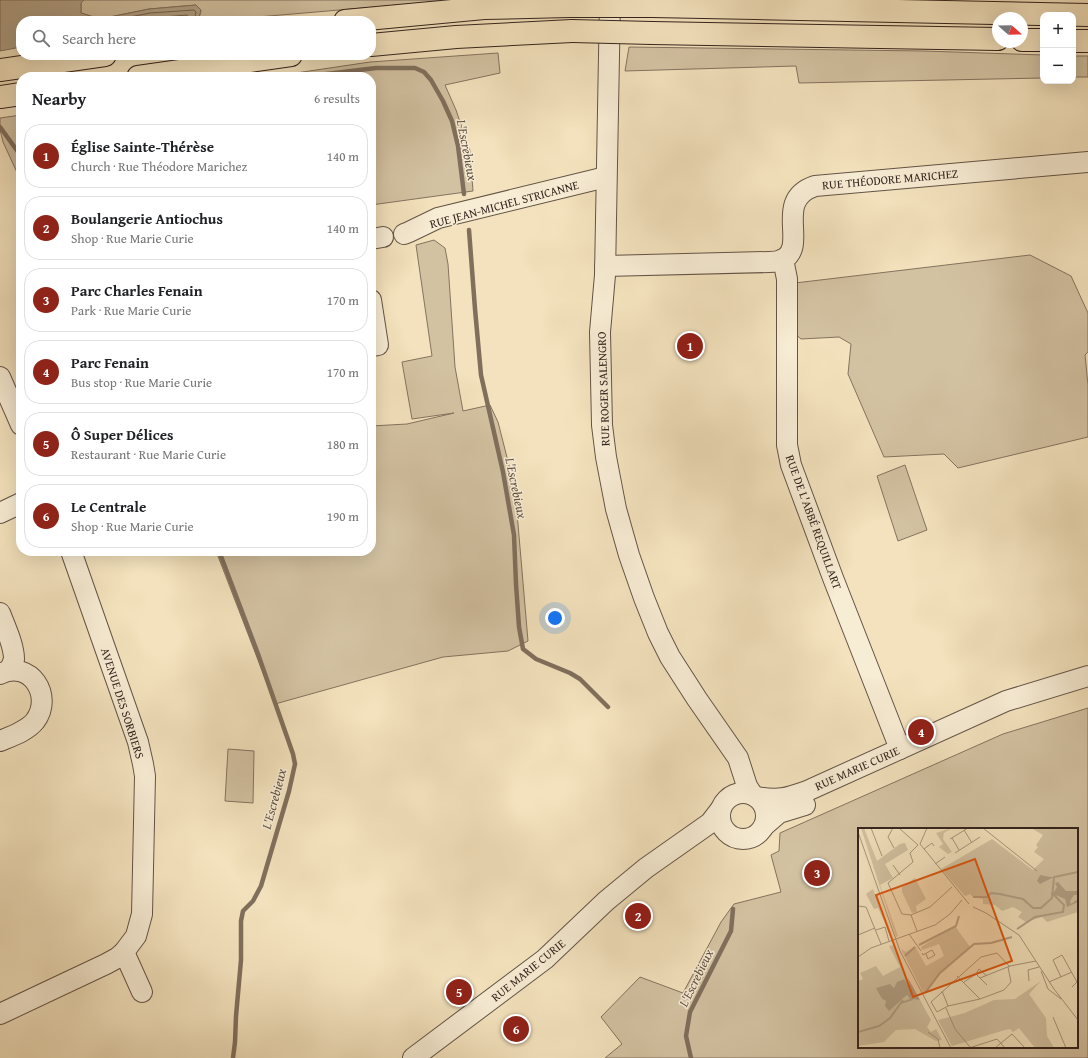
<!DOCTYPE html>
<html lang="en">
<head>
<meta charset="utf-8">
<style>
	body { margin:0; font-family:"Gentium Book Plus",serif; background:#f6f6f6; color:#202124 }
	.controls { position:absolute; right:12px; top:12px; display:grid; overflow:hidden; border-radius:8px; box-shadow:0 4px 16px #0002 }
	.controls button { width:36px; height:36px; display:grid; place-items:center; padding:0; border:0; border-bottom:1px solid #e0e0e0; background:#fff; color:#202124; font:20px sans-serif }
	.compass { position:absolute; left:992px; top:12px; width:36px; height:36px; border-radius:50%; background:#fff; box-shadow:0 4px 16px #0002; rotate:110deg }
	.you { position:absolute; left:555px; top:618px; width:14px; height:14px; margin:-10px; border:3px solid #fff; border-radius:50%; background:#1a73e8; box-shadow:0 0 0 6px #1a73e833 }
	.badge { display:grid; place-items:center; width:26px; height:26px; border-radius:50%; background:#8f2418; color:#fff; font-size:13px; font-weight:700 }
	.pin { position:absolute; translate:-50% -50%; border:2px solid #fff; box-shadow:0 1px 4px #0006 }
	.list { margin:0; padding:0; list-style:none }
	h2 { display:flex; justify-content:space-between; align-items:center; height:52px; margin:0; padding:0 16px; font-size:17px }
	h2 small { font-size:13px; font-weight:400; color:#757577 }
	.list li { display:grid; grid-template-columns:26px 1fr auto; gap:12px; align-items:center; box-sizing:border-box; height:64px; margin:0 8px 8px; padding:0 8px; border:1px solid #e0e0e0; border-radius:16px }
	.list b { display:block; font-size:15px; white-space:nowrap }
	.list p { margin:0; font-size:13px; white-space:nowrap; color:#757577 }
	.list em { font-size:13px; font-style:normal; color:#757577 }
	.icon { flex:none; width:22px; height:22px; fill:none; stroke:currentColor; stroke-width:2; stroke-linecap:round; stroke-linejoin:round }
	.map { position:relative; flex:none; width:1088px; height:1058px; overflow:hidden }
	.search { position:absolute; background:#fff; box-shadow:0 4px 16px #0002; left:16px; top:16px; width:360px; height:44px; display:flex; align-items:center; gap:10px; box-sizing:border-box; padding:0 14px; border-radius:16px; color:#757577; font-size:15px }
	.panel { position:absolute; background:#fff; box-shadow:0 4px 16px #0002; left:16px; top:72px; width:360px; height:484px; border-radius:16px }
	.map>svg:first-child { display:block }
	.green { fill:#d3c2a2; stroke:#847360; fill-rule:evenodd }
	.water { fill:#b2a187; stroke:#806f5d }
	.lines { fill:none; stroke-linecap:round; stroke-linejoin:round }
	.shore { stroke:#736252; stroke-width:1 }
	.stream { stroke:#806f5d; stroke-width:4.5 }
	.minor-casing { stroke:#645446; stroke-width:22 }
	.highway-casing { stroke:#34241e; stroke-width:24 }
	.minor { stroke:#f7ecd4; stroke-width:20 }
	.highway { stroke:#f3e2bd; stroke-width:22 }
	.highway-bridge-casing { stroke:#34241e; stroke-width:24; stroke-linecap:butt }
	.highway-bridge { stroke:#f3e2bd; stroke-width:22 }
	.labels { text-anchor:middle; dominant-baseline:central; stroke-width:3; stroke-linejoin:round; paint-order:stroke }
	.street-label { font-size:12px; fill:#34241e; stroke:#f7ecd4 }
	.water-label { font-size:13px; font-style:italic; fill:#605043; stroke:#f7ecd4 }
	.inset-river { fill:none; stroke:#b2a187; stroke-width:2 }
	.inset-road { fill:none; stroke:#a7967d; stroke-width:1 }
	.view { fill:#df560d; fill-opacity:0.15; stroke:#df560d; stroke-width:2 }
	.inset-edge { fill:none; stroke:#34241e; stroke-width:2 }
</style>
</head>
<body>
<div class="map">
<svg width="1088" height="1058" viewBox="0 0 1088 1058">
	<rect width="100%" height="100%" fill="#f3e2bd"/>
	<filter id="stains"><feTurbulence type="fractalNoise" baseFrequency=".005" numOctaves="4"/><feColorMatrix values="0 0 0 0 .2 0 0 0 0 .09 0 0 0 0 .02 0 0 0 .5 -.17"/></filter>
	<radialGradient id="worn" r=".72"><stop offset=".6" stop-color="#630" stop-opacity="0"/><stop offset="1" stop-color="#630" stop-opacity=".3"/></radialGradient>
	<g class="green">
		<path d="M84,0H456L211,21H198L201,11L196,5L149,9L100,19L81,13V3Z"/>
		<path d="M629,47L924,51L1043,55V78L799,83L796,66L625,71Z"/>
		<path d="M498,53L500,73L445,85L456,110L470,151L473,191L371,205V77H269L370,62Z"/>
		<rect x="1073" y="56" width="15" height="21"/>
		<path d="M21,115V181L3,142L0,130V118Z"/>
		<path d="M434,240L445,248L448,264L455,367L463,411L490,405L498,422L515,489L528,641L508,651L443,657L275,704L216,551H371V426L407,424L454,413L412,419L402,362L432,356L416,245Z"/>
		<path d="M1030,255L1071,276L1088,313V352L1085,355L1088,385V437L958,468L944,454L884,457L848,374L851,344L839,337L801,339L793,332L795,283Z"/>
		<path d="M905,465L927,530L898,541L877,476Z"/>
		<path d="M1088,708V1058H605L622,1044L601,1017L640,977L683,993L721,922L734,904L781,892L771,855L779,851L780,833L1003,734ZM859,829H1077V1047H859Z"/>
		<path d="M228,749L254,751L253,803L225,801Z"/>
	</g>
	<path class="water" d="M0,0H84L81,3V13L100,19L149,9L196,5L201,10L198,21H21V47L0,51Z"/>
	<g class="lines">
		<g class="shore">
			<path d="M110,21L150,13L194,10L196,12L194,21"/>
			<path d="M135,21L151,18L187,15L189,17V21"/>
		</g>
		<g class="stream">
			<path d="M302,77L376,68H415L424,72L431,80L443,101L452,121L458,146L464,194"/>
			<path d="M0,127L21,156"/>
			<path d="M469,230L475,309L481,375L503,472L514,535L516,584L519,627L523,649L536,659L570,673L580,679L608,707"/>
			<path d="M219,551L258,654L293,754L295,764L289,791L261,886L253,901L243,911L241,921V960L236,1016L235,1042L233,1058"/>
			<path d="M691,1058L686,1036L690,1012L731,931L733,909"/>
		</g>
		<g class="minor-casing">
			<g id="minor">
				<path d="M610,0L605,275L600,332L602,425L606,457L616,509L629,555L644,598L658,633L670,657L697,699L738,758L747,786L752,794"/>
				<path d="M404,234L409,232L438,218L606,177"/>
				<path d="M371,239L383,237"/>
				<path d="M783,259L787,279V445L791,465L833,578L900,749"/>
				<path d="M605,266L769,262C774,262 780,261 784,259C808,244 773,200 815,186L1088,162"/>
				<path d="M371,300L378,345L371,346"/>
				<path d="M0,377L21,425"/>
				<path d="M0,513L21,503"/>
				<path d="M0,613C5,626 14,645 14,659C13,664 11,667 9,670"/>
				<path d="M0,674C30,659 54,696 35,721C27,731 12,736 0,741"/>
				<circle cx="743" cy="816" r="23"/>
				<path d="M757,797C779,801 787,798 807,791L1006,701L1088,676"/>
				<path d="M764,826L779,813L805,805"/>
				<path d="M124,952L142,992"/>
				<path d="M0,1014L106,964L117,958L124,952L136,936L142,914L145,776L143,764L138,742L71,551"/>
				<path d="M413,1058L545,959L606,901L646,868L710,823L720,810"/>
			</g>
		</g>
		<g class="highway-casing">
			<g id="highway">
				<path d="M652,6L755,8L1088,15"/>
				<path d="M345,21L484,8L570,6"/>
				<path d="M652,33L998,39"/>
				<path d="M1022,40H1043"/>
				<path d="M1073,41H1088"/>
				<path d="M371,45L456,37L572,31"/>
				<path d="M0,70L105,55"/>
				<path d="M138,77L291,55"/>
				<path d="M0,97L21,94"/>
			</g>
		</g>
		<use href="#minor" class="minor"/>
		<use href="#highway" class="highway"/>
		<g class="highway-bridge-casing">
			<g id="highway-bridge">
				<path d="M570,6H652"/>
				<path d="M572,31L652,33"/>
			</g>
		</g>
		<use href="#highway-bridge" class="highway-bridge"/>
	</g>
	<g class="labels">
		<g class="street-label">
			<text transform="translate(890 179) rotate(-5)">RUE THÉODORE MARICHEZ</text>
			<text transform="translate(504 204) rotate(-15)">RUE JEAN-MICHEL STRICANNE</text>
			<text transform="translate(603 389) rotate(-92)">RUE ROGER SALENGRO</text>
			<text transform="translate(814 522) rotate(70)">RUE DE L'ABBÉ REQUILLART</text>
			<text transform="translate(123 703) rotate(72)">AVENUE DES SORBIERS</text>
			<text transform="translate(857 768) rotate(-24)">RUE MARIE CURIE</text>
			<text transform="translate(528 970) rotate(-39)">RUE MARIE CURIE</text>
		</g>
		<g class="water-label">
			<text transform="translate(467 150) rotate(79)">L'Escrebieux</text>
			<text transform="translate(516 488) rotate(78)">L'Escrebieux</text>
			<text transform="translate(274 799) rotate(-75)">L'Escrebieux</text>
			<text transform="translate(696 978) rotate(-64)">L'Escrebieux</text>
		</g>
	</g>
	<g transform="translate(858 828)">
		<rect width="220" height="220" fill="#f3e2bd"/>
		<path d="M3,0H6L19,33L42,16L47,15L50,22L27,36L35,50L22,57L40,108L38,109ZM94,0L86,5L85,11L94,24L90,26L81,19L85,16L78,5ZM173,0H220V84L189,94L184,89L168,94L160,89L164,84L155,79L144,83L137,77L125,76V71L115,69L112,66L107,68L83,41L134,11L175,42L186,31L176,24L180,19L178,17L185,7ZM57,50L68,71L58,78L59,84L54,85L44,64V59ZM15,61L28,97L20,80L16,81L8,66ZM97,98L112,119L80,147L66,166L43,121L48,124L57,118L68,138L86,128L81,116L64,122L63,119ZM35,117L53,161L44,151L36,160L22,167L24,171L28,173L31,182L49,167L52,171L62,172L73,192L69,199L73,204L78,201L84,212L78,213L57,201L38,202L26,214L0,218V153L5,151L2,145L18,138L25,148L42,139L31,118ZM183,153L171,166L188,190L189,208L196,220H177L161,200L155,204L152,201L147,202L94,218L80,192L107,185L136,172L157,171Z" fill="#d3c2a2"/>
		<path d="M182,47L192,49H196L182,56L179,53ZM200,54L208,63H220V67H216L212,73L213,76L220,71V74L209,79L207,71L195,66L199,59L197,55ZM50,150L62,172L52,171L49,167L31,183L27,178L28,173L24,171L18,160L32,156L36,160L39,154L46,151L53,162Z" fill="#b2a187"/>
		<path class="inset-river" d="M142,66L165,71L175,80H183L194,70L196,49L220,44M115,69H129L133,65L142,66M159,101L177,89L205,84L206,77L195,66H197M61,117L98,98L101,88M47,128L57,119M67,165L82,145L116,116L133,115L154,109M43,175L55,171M0,204L21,198L32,190L45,172"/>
		<path class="inset-road" d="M13,0L24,28M35,0L30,9L36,20M41,0L60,17M125,0L179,43M106,2L114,15M0,4L42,123L93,220M94,10L101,22M92,11L110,0M62,16L111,76M62,16L69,0M66,21L74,15L76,18M97,25L122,9M77,36L87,29M35,37L42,47M0,78L8,79L23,116M115,79L128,85L161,107L196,161L220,192M53,87L72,79L94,59M18,102L27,99L31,113M59,103L53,87L44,86L30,55L55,34L52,25L60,17M51,106L63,123M0,107L17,100M64,125L65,127L74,122L77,127L70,131L68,126M0,129L13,120L77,97L92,86L104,72M150,139L153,154L146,162L122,171L90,178L79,184L73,174L123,129L139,125L152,139M183,143L190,161L203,171M118,146L121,141L129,148M118,146L129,157M99,148L122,171M203,149L195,132L204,127L219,154L214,159M122,150L152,138L178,133M171,153L170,142L181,139M106,154L118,146M191,154L214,144M84,163L90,178M88,180L97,201L112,219M195,189L208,220M70,204L80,211L82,220M111,220L139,211L147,220M137,220L154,206L167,220"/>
		<path class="view" d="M117,31L154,133L55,169L18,67Z"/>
		<rect width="220" height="220" class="inset-edge"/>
	</g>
	<rect width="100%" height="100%" filter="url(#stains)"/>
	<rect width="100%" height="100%" fill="url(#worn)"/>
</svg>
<div class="controls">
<button>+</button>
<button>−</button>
</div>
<svg class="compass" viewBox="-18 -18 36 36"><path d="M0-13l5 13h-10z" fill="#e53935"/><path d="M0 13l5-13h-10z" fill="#757577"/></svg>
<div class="you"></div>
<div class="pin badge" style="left:690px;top:346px">1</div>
<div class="pin badge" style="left:638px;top:916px">2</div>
<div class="pin badge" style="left:817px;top:873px">3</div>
<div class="pin badge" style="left:921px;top:732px">4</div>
<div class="pin badge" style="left:459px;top:992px">5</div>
<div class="pin badge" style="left:516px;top:1029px">6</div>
<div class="search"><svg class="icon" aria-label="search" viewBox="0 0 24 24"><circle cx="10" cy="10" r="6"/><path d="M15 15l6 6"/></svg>Search here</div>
<section class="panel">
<h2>Nearby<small>6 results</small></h2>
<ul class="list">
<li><span class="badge">1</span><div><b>Église Sainte-Thérèse</b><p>Church · Rue Théodore Marichez</p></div><em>140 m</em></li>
<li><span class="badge">2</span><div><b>Boulangerie Antiochus</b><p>Shop · Rue Marie Curie</p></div><em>140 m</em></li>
<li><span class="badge">3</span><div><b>Parc Charles Fenain</b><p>Park · Rue Marie Curie</p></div><em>170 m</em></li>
<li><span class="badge">4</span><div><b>Parc Fenain</b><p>Bus stop · Rue Marie Curie</p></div><em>170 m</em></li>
<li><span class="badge">5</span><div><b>Ô Super Délices</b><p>Restaurant · Rue Marie Curie</p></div><em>180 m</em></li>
<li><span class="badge">6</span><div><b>Le Centrale</b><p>Shop · Rue Marie Curie</p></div><em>190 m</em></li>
</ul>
</section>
</div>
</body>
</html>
